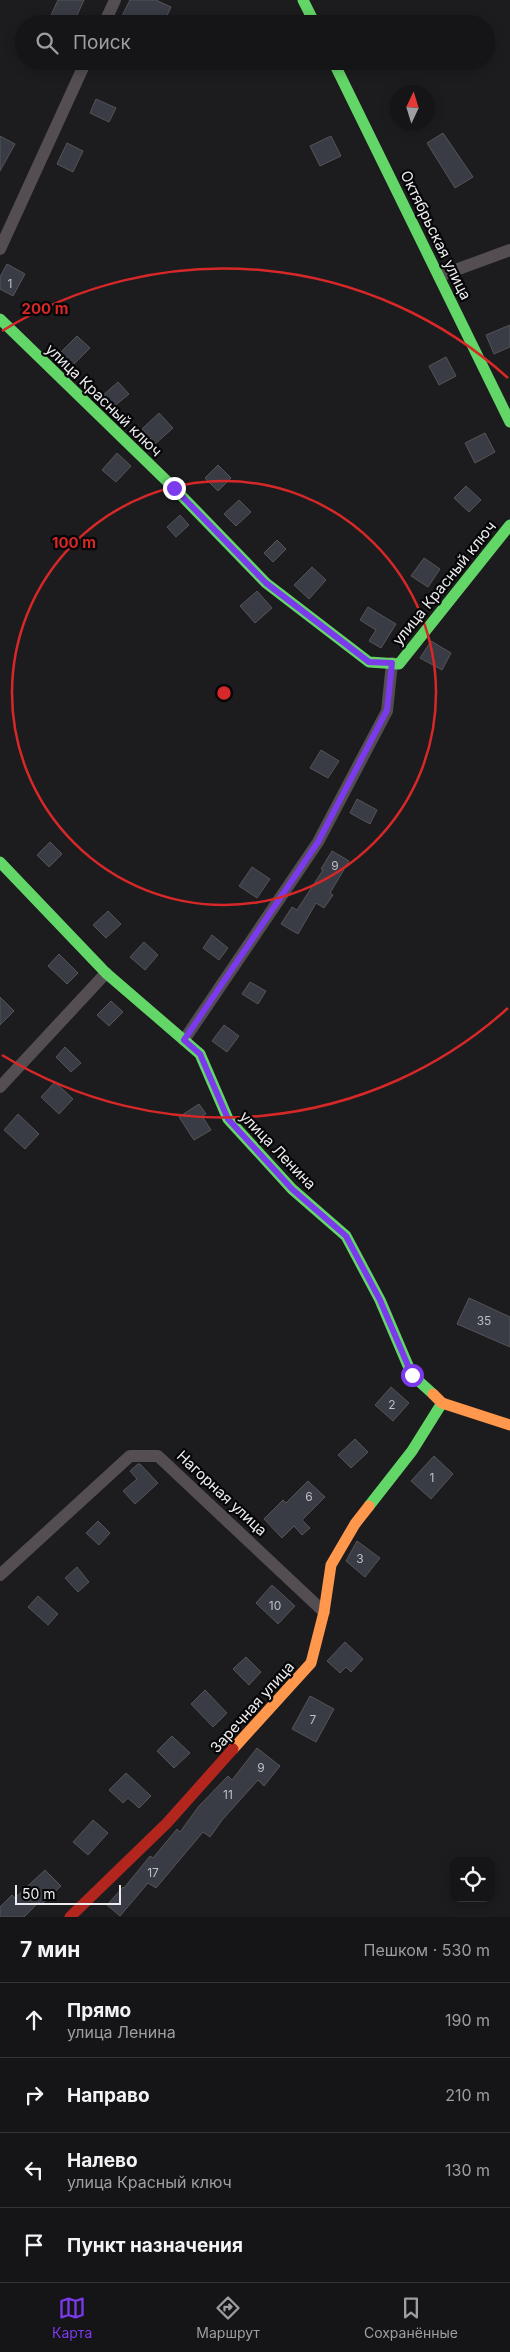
<!DOCTYPE html>
<html lang="ru">
<head>
<meta charset="utf-8">
<style>
	body { margin:0; font-family:Inter,sans-serif; background:#1e1d1f; color:#f1f3f6 }
	.controls { position:absolute; right:15px; bottom:15px; display:grid; overflow:hidden; border-radius:10px; box-shadow:0 2px 12px #0003 }
	.controls button { width:45px; height:45px; display:grid; place-items:center; padding:0; border:0; border-bottom:1px solid #343335; background:#151416; color:#f1f3f6; font:25px sans-serif }
	.compass { position:absolute; left:390px; top:85px; width:45px; height:45px; border-radius:50%; background:#151416; box-shadow:0 2px 12px #0003; rotate:4deg }
	.scale { position:absolute; left:15px; bottom:12px; width:106px; box-sizing:border-box; padding-left:5px; border:2px solid #ecebef; border-top:0; font-size:14px; line-height:18px; white-space:nowrap; color:#ecebef; -webkit-text-stroke:4px #060607; paint-order:stroke }
	.stop { position:absolute; width:15px; height:15px; margin:-11px; border:4px solid #7c3aed; border-radius:50%; background:#fff }
	.stop.end { background:#7c3aed; border-color:#fff; box-shadow:0 1px 5px #0008 }
	.list { margin:0; padding:0; list-style:none }
	h2 { display:flex; justify-content:space-between; align-items:center; height:65px; margin:0; padding:0 20px; font-size:21px }
	h2 small { font-size:16px; font-weight:400; color:#9d9ea1 }
	.list li { display:grid; grid-template-columns:32px 1fr auto; gap:15px; align-items:center; box-sizing:border-box; height:75px; padding:0 20px; border-top:1px solid #343335 }
	.list b { display:block; font-size:19px; white-space:nowrap }
	.list p { margin:0; font-size:16px; white-space:nowrap; color:#9d9ea1 }
	.list em { font-size:16px; font-style:normal; color:#9d9ea1 }
	.icon { flex:none; width:28px; height:28px; fill:none; stroke:currentColor; stroke-width:2; stroke-linecap:round; stroke-linejoin:round }
	.map { position:relative; flex:none; width:510px; height:1917px; overflow:hidden }
	.search { position:absolute; background:#151416; box-shadow:0 2px 12px #0003; left:15px; right:15px; top:15px; height:55px; display:flex; align-items:center; gap:12px; box-sizing:border-box; padding:0 18px; border-radius:28px; color:#9d9ea1; font-size:19px }
	.sheet { height:365px; background:#151416 }
	nav { display:flex; justify-content:space-around; align-items:center; box-sizing:border-box; height:70px; border-top:1px solid #343335; background:#151416; font-size:14px; color:#9d9ea1 }
	nav a { display:grid; justify-items:center; gap:2px }
	nav .on { color:#7c3aed }
	.map>svg:first-child { display:block }
	.building { fill:#393b45; stroke:#555557 }
	.lines { fill:none; stroke-linecap:round; stroke-linejoin:round }
	.street { stroke:#544e53; stroke-width:12 }
	.fast { stroke:#63d668; stroke-width:11 }
	.slow { stroke:#ff974d; stroke-width:11 }
	.jam { stroke:#b3261e; stroke-width:11 }
	.route { stroke:#7c3aed; stroke-width:6 }
	.ring { fill:none; stroke:#d62828; stroke-width:2.5 }
	.labels { text-anchor:middle; dominant-baseline:central; stroke-width:4.5; stroke-linejoin:round; paint-order:stroke }
	.number-label { font-size:12px; fill:#bfbfc4 }
	.street-label { font-size:15px; fill:#ecebef; stroke:#060607 }
	.centre { fill:#d62828; stroke:#060607; stroke-width:2.5 }
	.ring-label { font-size:15px; text-anchor:middle; font-weight:bold; fill:#d62828; stroke:#060607; stroke-width:4.5; stroke-linejoin:round; paint-order:stroke }
</style>
</head>
<body>
<div class="map">
<svg width="510" height="1917" viewBox="0 0 510 1917">
	<rect width="100%" height="100%" fill="#1c1b1e"/>
	<g class="building">
		<path d="M58,0H84L73,24H47Z"/>
		<path d="M130,0H156L171,7L163,24H134L121,18Z"/>
		<path d="M96,99L116,108L109,122L90,113Z"/>
		<path d="M443,133L473,177L455,188L427,143Z"/>
		<path d="M0,136L15,144L0,171Z"/>
		<path d="M331,136L341,156L320,166L310,146Z"/>
		<path d="M67,143L83,151L73,172L57,164Z"/>
		<path d="M7,264L25,274L13,296L0,289V277Z"/>
		<path d="M510,325V347L494,354L486,335Z"/>
		<path d="M77,336L90,348L72,366L59,354Z"/>
		<path d="M446,357L456,376L439,385L429,366Z"/>
		<path d="M118,382L129,394L112,408L102,396Z"/>
		<path d="M159,413L173,428L155,444L142,429Z"/>
		<path d="M485,433L495,452L475,463L465,443Z"/>
		<path d="M117,453L131,466L116,482L102,470Z"/>
		<path d="M218,465L231,478L218,491L205,478Z"/>
		<path d="M466,486L481,500L469,512L454,498Z"/>
		<path d="M239,500L251,512L236,526L224,514Z"/>
		<path d="M180,515L189,525L176,537L167,527Z"/>
		<path d="M277,540L286,549L273,562L264,553Z"/>
		<path d="M424,558L440,569L428,587L411,576Z"/>
		<path d="M312,567L326,580L309,599L294,585Z"/>
		<path d="M257,591L272,608L255,623L240,606Z"/>
		<path d="M368,607L396,624L381,648L369,641L376,630L360,620Z"/>
		<path d="M431,641L451,653L442,670L420,658Z"/>
		<path d="M321,750L339,761L328,778L310,768Z"/>
		<path d="M357,799L377,810L370,824L350,813Z"/>
		<path d="M50,842L62,854L49,867L37,855Z"/>
		<path d="M332,851L349,861L330,893L333,895L324,908L316,903L298,934L281,924L292,907L297,910L323,870L321,869Z"/>
		<path d="M252,867L270,879L257,898L239,886Z"/>
		<path d="M108,911L121,924L106,938L93,925Z"/>
		<path d="M212,935L228,948L219,960L203,948Z"/>
		<path d="M144,942L158,955L145,970L130,957Z"/>
		<path d="M59,954L78,973L67,984L48,966Z"/>
		<path d="M250,982L266,991L258,1004L242,994Z"/>
		<path d="M0,997L14,1011L0,1025Z"/>
		<path d="M111,1001L123,1012L109,1026L97,1015Z"/>
		<path d="M224,1025L239,1036L227,1052L212,1041Z"/>
		<path d="M65,1047L81,1063L71,1072L56,1057Z"/>
		<path d="M55,1082L73,1099L59,1114L41,1097Z"/>
		<path d="M199,1104L206,1114L202,1116L211,1130L194,1140L179,1117Z"/>
		<path d="M18,1114L39,1134L25,1149L4,1130Z"/>
		<path d="M469,1298L510,1317V1347L457,1324Z"/>
		<path d="M391,1387L409,1403L393,1421L375,1405Z"/>
		<path d="M355,1439L368,1452L351,1468L338,1455Z"/>
		<path d="M434,1456L453,1474L431,1499L411,1481Z"/>
		<path d="M138,1464H140L158,1483L135,1504L123,1491L137,1479L130,1471Z"/>
		<path d="M308,1481L325,1497L302,1520L310,1528L302,1535L294,1526L282,1538L264,1519L283,1500L286,1503Z"/>
		<path d="M98,1521L110,1533L99,1545L86,1533Z"/>
		<path d="M357,1541L380,1558L365,1577L346,1561Z"/>
		<path d="M77,1567L89,1582L78,1592L65,1578Z"/>
		<path d="M272,1585L295,1606L278,1624L256,1603Z"/>
		<path d="M38,1596L58,1614L48,1625L28,1607Z"/>
		<path d="M345,1642L363,1659L351,1672L346,1667L340,1673L327,1661Z"/>
		<path d="M246,1657L261,1672L249,1685L233,1669Z"/>
		<path d="M205,1690L227,1713L213,1727L191,1704Z"/>
		<path d="M310,1696L334,1709L316,1742L292,1729Z"/>
		<path d="M172,1736L190,1753L174,1768L157,1751Z"/>
		<path d="M257,1748L280,1766L264,1786L258,1780L223,1819L210,1837L203,1832L156,1888L148,1883L120,1916L107,1905L123,1887L124,1888L150,1856L153,1858L177,1829L180,1832L199,1806L228,1776L232,1780Z"/>
		<path d="M126,1773L151,1796L139,1808L128,1798L123,1803L109,1790Z"/>
		<path d="M93,1820L108,1833L88,1855L73,1842Z"/>
		<path d="M45,1870L61,1886L41,1905L39,1902L24,1917H0V1907L12,1895L15,1898Z"/>
	</g>
	<g class="lines">
		<g class="street">
			<path d="M104,24L115,0"/>
			<path d="M0,249L86,61"/>
			<path d="M439,276L510,250"/>
			<path d="M184,1040L318,842L387,711L392,663"/>
			<path d="M0,1087L106,973"/>
			<path d="M0,1575L130,1456H158L324,1612"/>
		</g>
		<g class="fast">
			<path d="M303,0L315,24"/>
			<path d="M333,61L510,422"/>
			<path d="M0,319L174,488L266,583L369,662L399,664L510,525"/>
			<path d="M0,862L106,973L200,1054L228,1119L292,1189L346,1236L380,1300L412,1375L433,1394"/>
			<path d="M369,1506L412,1451L442,1403"/>
		</g>
		<g class="slow">
			<path d="M433,1394L442,1403L510,1425"/>
			<path d="M233,1749L311,1663L324,1612L331,1565L355,1524L369,1506"/>
		</g>
		<path class="jam" d="M70,1917L167,1823L233,1749"/>
	</g>
	<g class="lines">
		<path class="route" d="M174,488L266,583L369,662L392,663L387,710L318,842L184,1040L200,1054L228,1119L292,1189L346,1236L380,1300L412,1375"/>
	</g>
	<g class="ring">
		<circle cx="224" cy="693" r="212"/>
		<path d="M508 1008A424 424 0 0 1 2 1055M2 331A424 424 0 0 1 508 378"/>
	</g>
	<g class="labels">
		<g class="number-label">
			<text x="10" y="283">1</text>
			<text x="335" y="865">9</text>
			<text x="484" y="1320">35</text>
			<text x="392" y="1404">2</text>
			<text x="432" y="1477">1</text>
			<text x="309" y="1496">6</text>
			<text x="360" y="1558">3</text>
			<text x="275" y="1605">10</text>
			<text x="313" y="1719">7</text>
			<text x="261" y="1767">9</text>
			<text x="228" y="1794">11</text>
			<text x="153" y="1872">17</text>
		</g>
		<g class="street-label">
			<text transform="translate(436 235) rotate(64)">Октябрьская улица</text>
			<text transform="translate(104 400) rotate(44)">улица Красный ключ</text>
			<text transform="translate(444 583) rotate(-51)">улица Красный ключ</text>
			<text transform="translate(278 1150) rotate(46)">улица Ленина</text>
			<text transform="translate(222 1493) rotate(43)">Нагорная улица</text>
			<text transform="translate(252 1707) rotate(-48)">Заречная улица</text>
		</g>
	</g>
	<circle cx="224" cy="693" r="8" class="centre"/>
	<g class="ring-label">
		<text x="45" y="314">200 m</text>
		<text x="74" y="548">100 m</text>
	</g>
</svg>
<div class="controls">
<button><svg class="icon" aria-label="locate" viewBox="0 0 24 24"><circle cx="12" cy="12" r="6"/><path d="M12 2v4M12 18v4M2 12h4M18 12h4"/></svg></button>
</div>
<svg class="compass" viewBox="-18 -18 36 36"><path d="M0-13l5 13h-10z" fill="#e53935"/><path d="M0 13l5-13h-10z" fill="#9d9ea1"/></svg>
<div class="scale">50 m</div>
<div class="stop" style="left:412px;top:1375px"></div>
<div class="stop end" style="left:174px;top:488px"></div>
<div class="search"><svg class="icon" aria-label="search" viewBox="0 0 24 24"><circle cx="10" cy="10" r="6"/><path d="M15 15l6 6"/></svg>Поиск</div>
</div>
<section class="sheet">
<h2>7 мин<small>Пешком · 530 m</small></h2>
<ul class="list">
<li><svg class="icon" aria-label="ahead" viewBox="0 0 24 24"><path d="M12 20V5M6 11l6-6 6 6"/></svg><div><b>Прямо</b><p>улица Ленина</p></div><em>190 m</em></li>
<li><svg class="icon" aria-label="right" viewBox="0 0 24 24"><path d="M7 20v-9h11M14 6l5 5-5 5"/></svg><div><b>Направо</b></div><em>210 m</em></li>
<li><svg class="icon" aria-label="left" viewBox="0 0 24 24"><path d="M17 20v-9H6M10 6l-5 5 5 5"/></svg><div><b>Налево</b><p>улица Красный ключ</p></div><em>130 m</em></li>
<li><svg class="icon" aria-label="arrive" viewBox="0 0 24 24"><path d="M6 21V4h12l-3 4 3 4H6"/></svg><div><b>Пункт назначения</b></div></li>
</ul>
</section>
<nav>
<a class="on"><svg class="icon" aria-label="map" viewBox="0 0 24 24"><path d="M3 6l6-2 6 2 6-2v14l-6 2-6-2-6 2zM9 4v14M15 6v14"/></svg>Карта</a>
<a><svg class="icon" aria-label="directions" viewBox="0 0 24 24"><path d="M12 3l9 9-9 9-9-9zM9 14v-3h6M13 9l2 2-2 2"/></svg>Маршрут</a>
<a><svg class="icon" aria-label="saved" viewBox="0 0 24 24"><path d="M7 4h10v16l-5-4-5 4z"/></svg>Сохранённые</a>
</nav>
</body>
</html>
